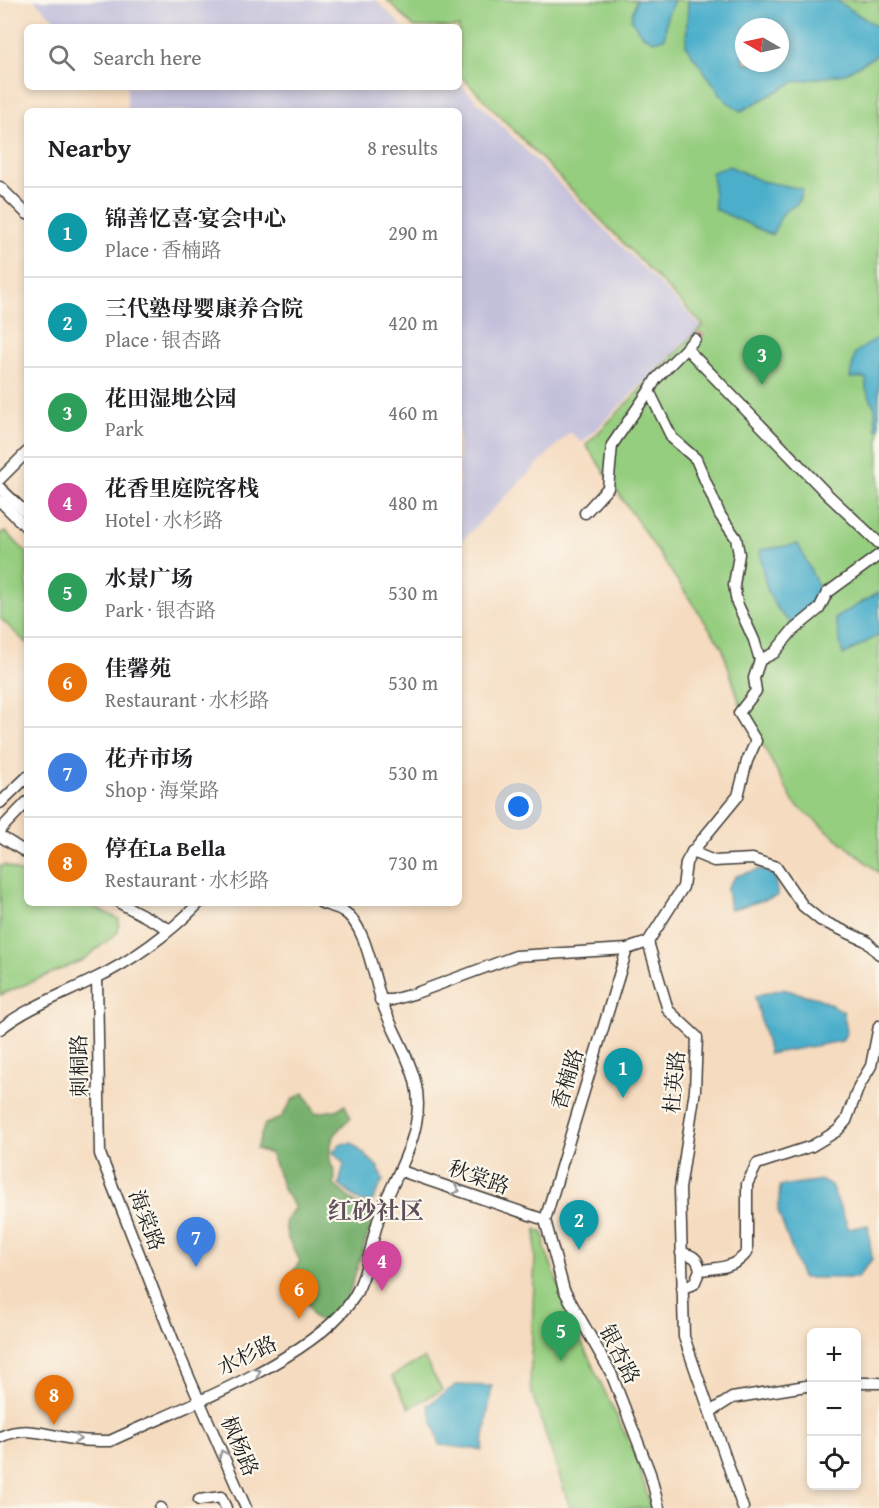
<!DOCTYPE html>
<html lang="en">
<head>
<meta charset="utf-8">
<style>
	body { margin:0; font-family:"Gentium Book Plus","Noto Serif SC",serif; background:#f2f2f2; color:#202124 }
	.controls { position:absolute; right:18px; bottom:18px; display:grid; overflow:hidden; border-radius:9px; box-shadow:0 3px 9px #0003 }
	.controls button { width:54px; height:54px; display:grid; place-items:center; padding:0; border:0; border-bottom:2px solid #e0e0e0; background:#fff; color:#202124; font:30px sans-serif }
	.compass { position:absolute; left:735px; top:18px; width:54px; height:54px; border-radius:50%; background:#fff; box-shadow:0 3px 9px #0003; rotate:279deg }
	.you { position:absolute; left:519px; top:807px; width:21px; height:21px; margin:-15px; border:4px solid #fff; border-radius:50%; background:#1a73e8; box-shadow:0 0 0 9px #1a73e833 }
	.badge { display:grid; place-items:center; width:39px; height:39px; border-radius:50%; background:#1f6fb2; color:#fff; font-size:20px; font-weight:700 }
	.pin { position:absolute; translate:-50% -50px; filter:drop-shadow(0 2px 3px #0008) }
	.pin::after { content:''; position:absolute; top:32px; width:21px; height:18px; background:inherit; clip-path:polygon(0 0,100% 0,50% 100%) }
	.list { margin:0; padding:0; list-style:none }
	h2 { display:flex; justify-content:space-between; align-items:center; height:78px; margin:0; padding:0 24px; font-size:26px }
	h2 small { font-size:20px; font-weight:400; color:#757577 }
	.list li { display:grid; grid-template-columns:39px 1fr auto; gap:18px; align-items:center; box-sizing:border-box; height:90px; padding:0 24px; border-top:2px solid #e0e0e0 }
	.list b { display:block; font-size:22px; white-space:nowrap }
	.list p { margin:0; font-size:20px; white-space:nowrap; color:#757577 }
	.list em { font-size:20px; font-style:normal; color:#757577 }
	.icon { flex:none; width:33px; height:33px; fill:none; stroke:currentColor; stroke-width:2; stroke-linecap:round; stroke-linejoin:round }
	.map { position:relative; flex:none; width:879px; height:1508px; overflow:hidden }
	.search { position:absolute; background:#fff; box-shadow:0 3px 9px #0003; left:24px; top:24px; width:438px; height:66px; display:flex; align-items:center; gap:15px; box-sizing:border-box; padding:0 21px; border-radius:9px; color:#757577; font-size:22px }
	.panel { position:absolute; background:#fff; box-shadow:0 3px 9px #0003; left:24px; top:108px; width:438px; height:798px; border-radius:9px }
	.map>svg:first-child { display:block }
	.industrial { fill:#c3c0db }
	.green { fill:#96ce80; stroke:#59754e; stroke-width:1.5; fill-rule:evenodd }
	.forest { fill:#78b16e; stroke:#4a6645; stroke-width:1.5 }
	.water { fill:#4cafcb; stroke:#346674; stroke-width:1.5; fill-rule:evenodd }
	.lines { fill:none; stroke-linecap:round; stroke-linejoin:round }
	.minor-tunnel { stroke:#cab59e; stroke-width:10; stroke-dasharray:10 5; stroke-linecap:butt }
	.minor-casing { stroke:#3d3934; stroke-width:13 }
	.minor { stroke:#fff; stroke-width:10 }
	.oneway { stroke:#999 }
	.labels { text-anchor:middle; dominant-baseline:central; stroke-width:4.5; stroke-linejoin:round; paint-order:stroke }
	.street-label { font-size:21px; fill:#1c1c1c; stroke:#fbf7ec }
	.quarter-label { font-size:24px; font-weight:bold; fill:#5e4f5a; stroke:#fbf7ec }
</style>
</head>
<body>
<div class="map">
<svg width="879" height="1508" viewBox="0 0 879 1508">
	<rect width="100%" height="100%" fill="#fbf7ec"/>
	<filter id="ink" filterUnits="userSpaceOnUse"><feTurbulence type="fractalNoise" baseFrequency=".0167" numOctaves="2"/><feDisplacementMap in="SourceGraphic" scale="12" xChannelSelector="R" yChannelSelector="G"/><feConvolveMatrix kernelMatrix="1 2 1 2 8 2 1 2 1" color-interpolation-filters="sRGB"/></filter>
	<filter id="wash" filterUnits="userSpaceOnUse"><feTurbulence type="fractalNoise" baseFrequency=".008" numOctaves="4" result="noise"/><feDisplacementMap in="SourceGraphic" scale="24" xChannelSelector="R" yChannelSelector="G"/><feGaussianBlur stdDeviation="1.35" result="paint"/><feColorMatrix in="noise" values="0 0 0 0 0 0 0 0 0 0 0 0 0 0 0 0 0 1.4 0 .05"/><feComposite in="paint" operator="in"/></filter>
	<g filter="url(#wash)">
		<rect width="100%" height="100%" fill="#f5dbbf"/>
		<g class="industrial">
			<path d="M34,0H376L403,27H63Z"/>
			<path d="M459,83L701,326L582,443L570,432L459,543V111H127V87H459Z"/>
		</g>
		<g class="green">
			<path d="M387,0H879V873L794,803L739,701L722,647L586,445L703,325L459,74V27H414ZM744,27H780V63H744Z"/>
			<path d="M6,532L27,553V644L0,618V533Z"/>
			<path d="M5,865L27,876V903H84L119,919L118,932L83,960L0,995V866Z"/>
			<path d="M536,1229L544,1234L545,1249L578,1335L637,1459L651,1508H570L530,1387Z"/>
			<path d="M424,1358L442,1390L409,1408L392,1376Z"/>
		</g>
		<path class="forest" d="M304,1093L316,1113L336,1110L345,1105L351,1118C338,1128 327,1141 330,1159C332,1174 337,1165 334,1185L373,1218L347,1300L321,1322L313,1316L303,1291L295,1296L291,1274L300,1261L287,1237L285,1221L295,1207L284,1191L271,1154L256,1149L265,1124L281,1118L293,1099Z"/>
		<g class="water">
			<path d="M636,0H674L667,17L665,38L653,41L641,34L631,19Z"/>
			<path d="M688,0H836L879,28L877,55L844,74L794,82L741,111L725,100L686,46ZM744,27H780V63H744Z"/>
			<path d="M729,166L761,181L803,189L798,203L783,213L772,235L715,209L712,172Z"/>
			<path d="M879,337V429H876L875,408L866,389V378H850L855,353Z"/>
			<path d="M798,544L823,596L817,607L792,624C767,603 763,581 760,550Z"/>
			<path d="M879,592V635L843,655L835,618Z"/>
			<path d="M761,869L774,875L778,896L730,910L727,888L736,876Z"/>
			<path d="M782,989L818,998L843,1011L847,1032L842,1041L769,1054L755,996Z"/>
			<path d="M352,1143L378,1167L383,1180L372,1202H361L339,1185L344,1164L333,1152L340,1144Z"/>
			<path d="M822,1180L831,1185L849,1229L868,1225L872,1259L857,1278H802L778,1211L780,1186Z"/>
			<path d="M456,1385L492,1386L482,1450L440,1445L428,1405Z"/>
		</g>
	</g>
	<g filter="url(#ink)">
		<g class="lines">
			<path class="minor-tunnel" d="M695,339L706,328"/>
			<g class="minor-casing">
				<g id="minor">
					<path d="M0,187L27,214"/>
					<path d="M686,348L827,494L879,543"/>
					<path d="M0,479L27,452"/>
					<path d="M0,488L27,514"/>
					<path d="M0,501L27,528"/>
					<path d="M585,513L608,488L612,445L649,391"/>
					<path d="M760,660L774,653L792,631L819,609L827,593L879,555"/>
					<path d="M0,803L27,777"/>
					<path d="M0,830L27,802"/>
					<path d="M0,836L27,853"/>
					<path d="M692,852L714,861L752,859L776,867L803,906L820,920L866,941L879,954"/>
					<path d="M120,903L169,929"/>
					<path d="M648,942L683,887L686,863L692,852L738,796L747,761L756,741L739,713L756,691L754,678L760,660L754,640L737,603L734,585L739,554L736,538L720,515L696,459L672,438L649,391L656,379L695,339"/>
					<path d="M627,949L545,1220L564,1290L611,1373L650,1473L659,1508"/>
					<path d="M97,978L100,1154L175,1345L246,1508"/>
					<path d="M380,1000H392L416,993L516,956L627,949L648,942L668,1010L697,1037L695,1090L680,1189L684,1337L743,1508"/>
					<path d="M0,1029C28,1007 62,995 94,979C132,961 170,933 199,903"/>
					<path d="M401,1171L545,1220"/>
					<path d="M681,1253C693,1255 698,1258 700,1270L694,1284L682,1288"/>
					<path d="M700,1270C719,1268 735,1268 747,1252V1184L757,1164L812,1146L837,1131L846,1121L859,1086L871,1066L879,1026"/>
					<path d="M856,1383H879"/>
					<path d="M710,1412L732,1398L812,1385"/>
					<path d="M0,1437C28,1424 52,1437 80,1440C90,1441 100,1441 110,1441C176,1410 316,1359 354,1297C370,1270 371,1235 383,1206C400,1168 427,1125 415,1081C409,1057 394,1033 385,1010C374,985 368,925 343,911C337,907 329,906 322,903"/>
					<path d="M199,1500L221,1497L226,1508"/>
					<path d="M160,1508H161"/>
				</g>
			</g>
			<use href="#minor" class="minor"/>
		</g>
		<defs><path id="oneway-chevron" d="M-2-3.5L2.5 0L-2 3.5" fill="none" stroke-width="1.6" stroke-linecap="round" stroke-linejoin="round" transform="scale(1.5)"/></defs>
		<g class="oneway">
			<use href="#oneway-chevron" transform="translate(456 1190) rotate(19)"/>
			<use href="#oneway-chevron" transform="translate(257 1372) rotate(-26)"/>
			<use href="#oneway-chevron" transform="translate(77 1439) rotate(8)"/>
			<use href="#oneway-chevron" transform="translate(223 1454) rotate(-113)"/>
		</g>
	</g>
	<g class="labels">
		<g class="street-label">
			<text transform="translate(79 1066) rotate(-91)">刺桐路</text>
			<text transform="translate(567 1079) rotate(-73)">香楠路</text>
			<text transform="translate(674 1082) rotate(-85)">杜英路</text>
			<text transform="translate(479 1177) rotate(19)">秋棠路</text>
			<text transform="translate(147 1220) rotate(69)">海棠路</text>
			<text transform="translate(620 1354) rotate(63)">银杏路</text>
			<text transform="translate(247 1355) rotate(-26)">水杉路</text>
			<text transform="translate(240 1446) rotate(67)">枫杨路</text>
		</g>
		<g class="quarter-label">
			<text x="376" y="1210">红砂社区</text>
		</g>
	</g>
</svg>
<div class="controls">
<button>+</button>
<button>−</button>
<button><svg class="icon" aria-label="locate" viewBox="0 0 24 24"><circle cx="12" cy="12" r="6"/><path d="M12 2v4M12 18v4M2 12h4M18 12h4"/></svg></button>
</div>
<svg class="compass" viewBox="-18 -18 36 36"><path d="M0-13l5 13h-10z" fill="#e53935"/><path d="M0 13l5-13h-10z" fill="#757577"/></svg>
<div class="you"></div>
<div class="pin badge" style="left:623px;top:1098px;background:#0f9aa8">1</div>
<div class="pin badge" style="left:579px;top:1250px;background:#0f9aa8">2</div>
<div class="pin badge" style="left:762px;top:385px;background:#2e9e5b">3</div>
<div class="pin badge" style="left:382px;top:1291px;background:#d1479c">4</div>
<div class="pin badge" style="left:561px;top:1361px;background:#2e9e5b">5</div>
<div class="pin badge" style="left:299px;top:1319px;background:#e8710a">6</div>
<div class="pin badge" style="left:196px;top:1267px;background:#3f7fe0">7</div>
<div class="pin badge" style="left:54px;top:1425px;background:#e8710a">8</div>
<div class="search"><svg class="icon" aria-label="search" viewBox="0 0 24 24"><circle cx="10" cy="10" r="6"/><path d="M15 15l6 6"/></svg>Search here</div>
<section class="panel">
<h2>Nearby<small>8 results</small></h2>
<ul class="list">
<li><span class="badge" style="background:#0f9aa8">1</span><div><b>锦善忆喜·宴会中心</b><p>Place · 香楠路</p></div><em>290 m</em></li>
<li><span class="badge" style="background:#0f9aa8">2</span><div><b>三代塾母婴康养合院</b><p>Place · 银杏路</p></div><em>420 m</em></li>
<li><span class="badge" style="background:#2e9e5b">3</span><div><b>花田湿地公园</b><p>Park</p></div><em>460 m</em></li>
<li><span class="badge" style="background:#d1479c">4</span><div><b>花香里庭院客栈</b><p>Hotel · 水杉路</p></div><em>480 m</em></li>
<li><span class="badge" style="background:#2e9e5b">5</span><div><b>水景广场</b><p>Park · 银杏路</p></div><em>530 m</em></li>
<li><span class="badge" style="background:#e8710a">6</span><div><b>佳馨苑</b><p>Restaurant · 水杉路</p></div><em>530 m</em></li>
<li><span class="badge" style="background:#3f7fe0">7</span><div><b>花卉市场</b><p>Shop · 海棠路</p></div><em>530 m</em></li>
<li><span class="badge" style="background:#e8710a">8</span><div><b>停在La Bella</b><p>Restaurant · 水杉路</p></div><em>730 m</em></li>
</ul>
</section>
</div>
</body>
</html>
